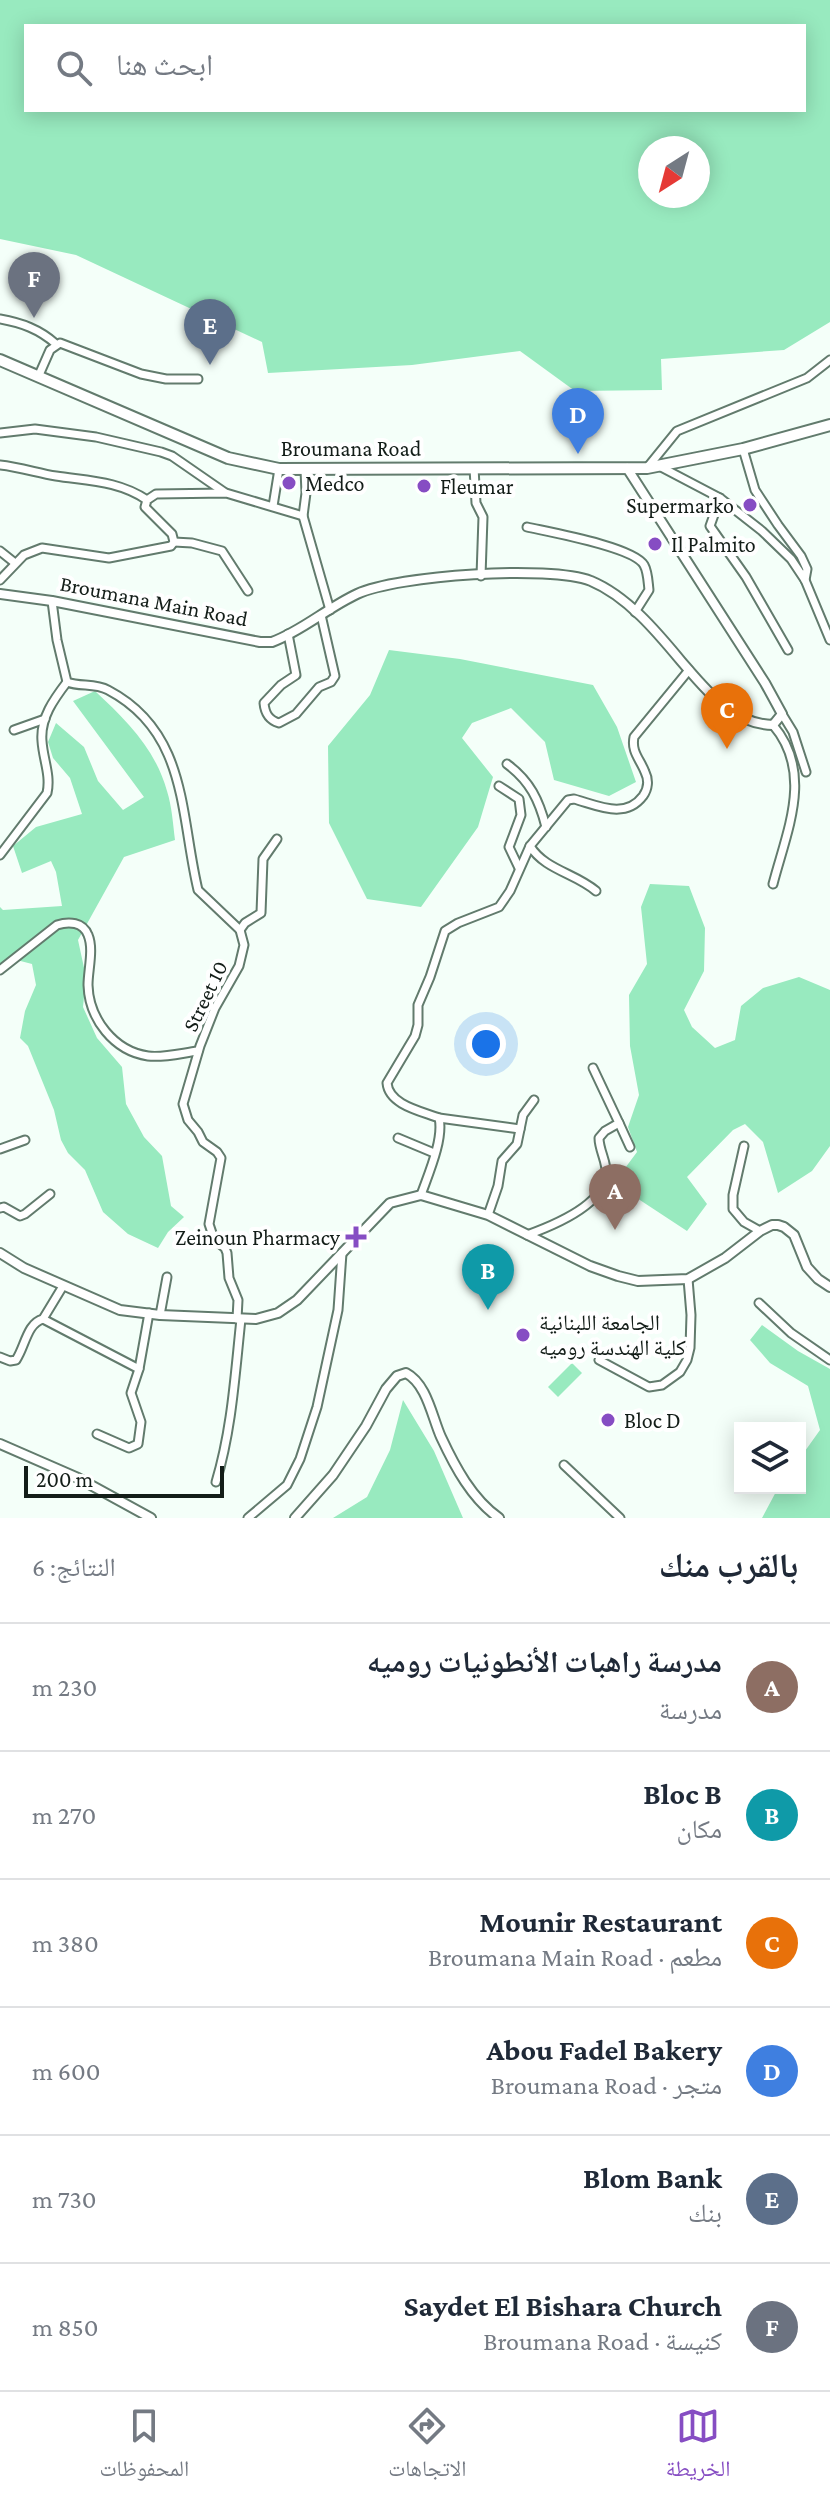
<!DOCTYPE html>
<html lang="ar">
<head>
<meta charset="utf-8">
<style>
	body { margin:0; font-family:"Crimson Pro","Noto Naskh Arabic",serif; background:#f6f6f7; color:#1f2937; direction:rtl }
	.controls { position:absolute; right:24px; bottom:24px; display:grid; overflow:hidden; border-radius:0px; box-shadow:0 4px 20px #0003 }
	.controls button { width:72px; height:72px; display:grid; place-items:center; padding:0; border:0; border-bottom:2px solid #e0e1e3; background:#fff; color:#1f2937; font:40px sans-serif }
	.compass { position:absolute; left:638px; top:136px; width:72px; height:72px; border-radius:50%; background:#fff; box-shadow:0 4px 20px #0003; rotate:216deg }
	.scale { position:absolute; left:24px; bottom:20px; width:200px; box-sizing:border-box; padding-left:8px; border:4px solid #131d18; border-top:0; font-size:22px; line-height:28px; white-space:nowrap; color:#131d18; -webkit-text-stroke:6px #fff; paint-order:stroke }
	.you { position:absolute; left:486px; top:1044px; width:28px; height:28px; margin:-20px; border:6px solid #fff; border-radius:50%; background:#1a73e8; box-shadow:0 0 0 12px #1a73e833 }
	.badge { display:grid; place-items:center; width:52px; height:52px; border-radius:50%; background:#864dc3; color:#fff; font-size:26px; font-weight:700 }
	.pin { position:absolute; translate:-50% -66px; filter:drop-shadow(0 2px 4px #0008) }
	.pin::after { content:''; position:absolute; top:42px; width:28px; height:24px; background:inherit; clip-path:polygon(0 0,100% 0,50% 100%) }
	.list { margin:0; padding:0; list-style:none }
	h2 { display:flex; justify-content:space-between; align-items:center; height:104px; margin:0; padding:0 32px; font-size:34px }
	h2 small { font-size:26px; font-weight:400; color:#747a83 }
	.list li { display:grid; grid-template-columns:52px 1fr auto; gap:24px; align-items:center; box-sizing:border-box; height:128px; padding:0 32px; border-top:2px solid #e0e1e3 }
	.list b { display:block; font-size:30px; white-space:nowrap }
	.list p { margin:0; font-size:26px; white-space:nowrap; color:#747a83 }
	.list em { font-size:26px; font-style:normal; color:#747a83 }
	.icon { flex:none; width:44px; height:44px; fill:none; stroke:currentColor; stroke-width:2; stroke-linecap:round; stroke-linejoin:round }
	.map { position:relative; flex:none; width:830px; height:1518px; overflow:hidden; direction:ltr }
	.search { position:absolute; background:#fff; box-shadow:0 4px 20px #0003; left:24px; right:24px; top:24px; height:88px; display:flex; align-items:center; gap:20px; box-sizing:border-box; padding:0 28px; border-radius:0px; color:#747a83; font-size:30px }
	.sheet { height:872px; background:#fff }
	nav { display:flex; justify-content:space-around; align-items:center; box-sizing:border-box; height:112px; border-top:2px solid #e0e1e3; background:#fff; font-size:22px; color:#747a83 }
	nav a { display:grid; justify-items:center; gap:4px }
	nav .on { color:#864dc3 }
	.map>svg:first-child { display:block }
	.green { fill:#98eabf; fill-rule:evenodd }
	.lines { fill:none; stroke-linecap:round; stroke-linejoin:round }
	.minor-casing { stroke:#627b6d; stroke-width:11 }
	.tertiary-casing { stroke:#627b6d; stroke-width:12 }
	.secondary-casing { stroke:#627b6d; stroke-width:14 }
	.minor { stroke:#fff; stroke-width:7 }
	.tertiary { stroke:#fff; stroke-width:8 }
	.secondary { stroke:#fff; stroke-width:10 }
	.poi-dot { fill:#864dc3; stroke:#fff; stroke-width:3 }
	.labels { text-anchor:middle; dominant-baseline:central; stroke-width:8; stroke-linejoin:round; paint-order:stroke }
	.street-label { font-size:22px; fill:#131d18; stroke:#fff }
	.poi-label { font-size:22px; fill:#131d18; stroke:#fff; text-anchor:start }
</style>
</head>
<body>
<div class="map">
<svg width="830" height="1518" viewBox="0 0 830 1518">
	<rect width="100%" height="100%" fill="#f4fff9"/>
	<g class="green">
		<path d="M0,0H830V322L784,350L661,359L662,390L575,391L520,351L412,365L268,373L262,342L76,255L0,239ZM804,26V110H26V26ZM698,148V196H650V148Z"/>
		<path d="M389,650L460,659L593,685L617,727L636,782L609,796L554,780L545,742L511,708L472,723L462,738L493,777L478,827L421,907L367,899L329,823L328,746L370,695Z"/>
		<path d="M95,691C126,720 155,748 167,791C172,807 173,824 175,840L124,857L78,940L86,977L83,1007L97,1038L122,1067L126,1104L144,1137L162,1156L171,1206L184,1217L168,1232L158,1248L128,1234L103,1212L85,1170L68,1153L61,1140L54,1110L28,1046L20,1038L25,1011L36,985L32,964L9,958L0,973V907L3,910L62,906L56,872L51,861L22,873L13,846L36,827L82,814L70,778L53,758L48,742L56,723L84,747L98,781L123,810L144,797L73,701Z"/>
		<path d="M650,884L689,886L705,928L704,971L684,1010L692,1027L715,1048L735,1040L741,1006L763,988L799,977L830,990V1146L812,1171L778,1193L763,1142L745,1124L733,1130L687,1177L707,1204L687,1231L614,1183L637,1152L628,1127L639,1095L630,1046L629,995L647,964L641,907Z"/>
		<path d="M762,1325L798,1351L830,1369V1518H762L778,1488H800V1458L820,1430L808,1386L770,1363L750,1340Z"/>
		<path d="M572,1363L582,1373L558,1397L548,1387Z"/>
		<path d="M403,1400L434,1451L463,1518H333L367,1497L390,1450Z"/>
	</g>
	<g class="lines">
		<g class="minor-casing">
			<g id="minor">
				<path d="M0,319C22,323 39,329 56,344"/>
				<path d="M39,375L50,350L60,343L141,374L166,379H198"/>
				<path d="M0,433L35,429L96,437L161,452L172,456L224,492"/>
				<path d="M743,449L755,490L778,525L801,556L807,569L805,580"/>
				<path d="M0,465C19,467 38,473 56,476C89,481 119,481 147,500"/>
				<path d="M659,466L720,498L762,531L791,559L805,580L830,640"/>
				<path d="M474,468L476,503L483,517L481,576"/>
				<path d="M647,468L677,431L807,378L830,360"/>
				<path d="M305,470L306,493L303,516L330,610"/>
				<path d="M720,498L710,526L746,577L788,650"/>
				<path d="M273,506L279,469"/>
				<path d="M527,527C549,532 634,547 644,565C648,572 648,582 649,590L635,612"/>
				<path d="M174,542L192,543L222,551L248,591"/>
				<path d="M0,551L15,563"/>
				<path d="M0,580L24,555L42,548L109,558L171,546L174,542L172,534L145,507L147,500L156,494L226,493L303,516"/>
				<path d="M52,601L57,640L67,682C80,687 95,683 108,690C188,732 180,815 198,890L240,930L244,945L239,966L215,1008L200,1046L183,1104L188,1120L198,1132L203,1142L217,1152L221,1158L209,1224L214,1239L225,1248L227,1253L229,1278L238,1300L237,1319"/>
				<path d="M288,634L296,675L281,685L264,703C265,714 269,720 279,723L296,714L319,687L331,682L335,676L321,615"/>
				<path d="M782,714L793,732L806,772"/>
				<path d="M773,725C814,773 787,830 773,884"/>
				<path d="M14,730L45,719"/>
				<path d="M507,764C530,781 539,800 546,827"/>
				<path d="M499,786L519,799L521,815L509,847L519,868"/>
				<path d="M530,846C545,870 575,873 596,891"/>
				<path d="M0,855L47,793C51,775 43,759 42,741C40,718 54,699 67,682"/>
				<path d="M240,930L245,923L261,913L263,859L277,839"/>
				<path d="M0,970L57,925C69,921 83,922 88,935C94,949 88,970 88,985C89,1019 114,1051 148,1056C164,1058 182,1053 198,1051"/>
				<path d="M439,1118L520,1129"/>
				<path d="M619,1123L630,1147"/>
				<path d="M398,1138L434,1153"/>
				<path d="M744,1146L733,1195V1209L744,1222L760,1231"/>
				<path d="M0,1149L25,1140"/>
				<path d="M421,1195C428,1175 444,1139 439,1118C421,1111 389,1105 387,1083L415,1036L418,1025V1005L430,977L445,931L458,923L499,907L510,891L530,846L568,800L574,799C597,805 625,820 643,796C648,789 649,780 645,772C640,759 631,752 634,737L689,670"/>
				<path d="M0,1208L4,1207L20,1216L25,1214L50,1194"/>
				<path d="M488,1215L498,1186L502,1161L517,1144L523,1115L534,1100"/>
				<path d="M527,1235C552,1226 602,1206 606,1176C608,1163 599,1151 599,1138L605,1131L619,1123L593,1068"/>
				<path d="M759,1303L791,1333L830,1360"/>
				<path d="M160,1315L167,1277"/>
				<path d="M43,1319L139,1369"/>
				<path d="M0,1357L10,1361L16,1360C25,1347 27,1323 43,1319L63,1286"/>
				<path d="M599,1360L649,1387L662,1385L680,1372L687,1360L690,1348L691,1315L688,1279"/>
				<path d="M97,1434L129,1448L138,1444L141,1422L131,1393L139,1369L149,1313"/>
				<path d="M564,1465L620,1518"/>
				<path d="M216,1482C232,1429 235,1374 241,1319"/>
				<path d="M248,1518L287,1485L300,1459L317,1407L338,1310L342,1253"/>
			</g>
		</g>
		<g class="tertiary-casing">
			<g id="tertiary">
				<path d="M0,594L52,601L260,642H272C302,631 327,608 357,594C398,575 549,565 591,581C627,596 657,632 681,661C706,690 732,724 773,725L782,714L765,683L627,468"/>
				<path d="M0,1253L24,1268L120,1310L160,1315L256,1319L278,1313L297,1300L390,1203L421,1195L488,1215L590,1266L618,1276L638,1281L688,1279L725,1258L760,1231L772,1225H778L784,1227L794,1235L807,1267L818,1279L830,1287"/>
				<path d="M0,1444L78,1478L151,1518"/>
				<path d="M295,1518L333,1475L366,1426L386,1389L397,1376L406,1373C427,1384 432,1417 441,1437C455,1467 472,1499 499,1518"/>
			</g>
		</g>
		<g class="secondary-casing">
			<path id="secondary" d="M0,360L228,458L279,469L647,468L743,449L830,425"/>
		</g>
		<use href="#minor" class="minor"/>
		<use href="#tertiary" class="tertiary"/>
		<use href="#secondary" class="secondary"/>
	</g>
	<g class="poi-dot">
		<circle cx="289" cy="483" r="8"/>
		<circle cx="424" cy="486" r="8"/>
		<circle cx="750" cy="505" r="8"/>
		<circle cx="655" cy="544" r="8"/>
		<path d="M352 1225h8v8h8v8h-8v8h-8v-8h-8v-8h8z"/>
		<circle cx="523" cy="1335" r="8"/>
		<circle cx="608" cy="1420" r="8"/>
	</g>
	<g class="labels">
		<g class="street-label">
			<text x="351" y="448">Broumana Road</text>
			<text transform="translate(154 601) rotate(11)">Broumana Main Road</text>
			<text transform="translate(205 996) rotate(-64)">Street 10</text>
		</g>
		<g class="poi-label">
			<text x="305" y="483">Medco</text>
			<text x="440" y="486">Fleumar</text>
			<text x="734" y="505" text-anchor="end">Supermarko</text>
			<text x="671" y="544">Il Palmito</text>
			<text x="340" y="1237" text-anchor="end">Zeinoun Pharmacy</text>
			<text x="539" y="1322">الجامعة اللبنانية<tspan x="539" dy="25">كلية الهندسة روميه</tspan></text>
			<text x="624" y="1420">Bloc D</text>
		</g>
	</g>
</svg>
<div class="controls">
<button><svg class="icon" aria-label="layers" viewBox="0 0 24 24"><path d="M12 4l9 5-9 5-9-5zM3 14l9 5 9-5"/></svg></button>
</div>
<svg class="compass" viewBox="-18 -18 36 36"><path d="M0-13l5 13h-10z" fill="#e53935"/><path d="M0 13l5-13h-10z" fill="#747a83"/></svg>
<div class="scale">200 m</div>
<div class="you"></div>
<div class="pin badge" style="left:615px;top:1230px;background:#8d6e63">A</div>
<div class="pin badge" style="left:488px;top:1310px;background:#0f9aa8">B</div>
<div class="pin badge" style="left:727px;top:749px;background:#e8710a">C</div>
<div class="pin badge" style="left:578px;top:454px;background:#3f7fe0">D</div>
<div class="pin badge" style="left:210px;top:365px;background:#5c6f8a">E</div>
<div class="pin badge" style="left:34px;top:318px;background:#6b7280">F</div>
<div class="search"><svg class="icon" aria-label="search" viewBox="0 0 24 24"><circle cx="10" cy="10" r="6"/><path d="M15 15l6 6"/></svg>ابحث هنا</div>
</div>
<section class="sheet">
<h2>بالقرب منك<small>النتائج: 6</small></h2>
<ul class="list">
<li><span class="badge" style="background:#8d6e63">A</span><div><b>مدرسة راهبات الأنطونيات روميه</b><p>مدرسة</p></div><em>230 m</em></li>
<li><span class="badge" style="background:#0f9aa8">B</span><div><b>Bloc B</b><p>مكان</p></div><em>270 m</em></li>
<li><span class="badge" style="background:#e8710a">C</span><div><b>Mounir Restaurant</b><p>مطعم · Broumana Main Road</p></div><em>380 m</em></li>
<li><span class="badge" style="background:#3f7fe0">D</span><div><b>Abou Fadel Bakery</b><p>متجر · Broumana Road</p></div><em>600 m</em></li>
<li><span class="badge" style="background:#5c6f8a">E</span><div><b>Blom Bank</b><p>بنك</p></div><em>730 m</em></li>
<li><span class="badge" style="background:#6b7280">F</span><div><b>Saydet El Bishara Church</b><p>كنيسة · Broumana Road</p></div><em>850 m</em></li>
</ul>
</section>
<nav>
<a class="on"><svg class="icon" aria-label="map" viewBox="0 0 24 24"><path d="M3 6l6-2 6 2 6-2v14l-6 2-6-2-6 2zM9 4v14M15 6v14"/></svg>الخريطة</a>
<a><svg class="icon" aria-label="directions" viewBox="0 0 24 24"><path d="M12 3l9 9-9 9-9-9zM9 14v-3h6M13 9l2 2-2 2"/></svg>الاتجاهات</a>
<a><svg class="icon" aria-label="saved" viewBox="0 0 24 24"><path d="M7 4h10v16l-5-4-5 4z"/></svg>المحفوظات</a>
</nav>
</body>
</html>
